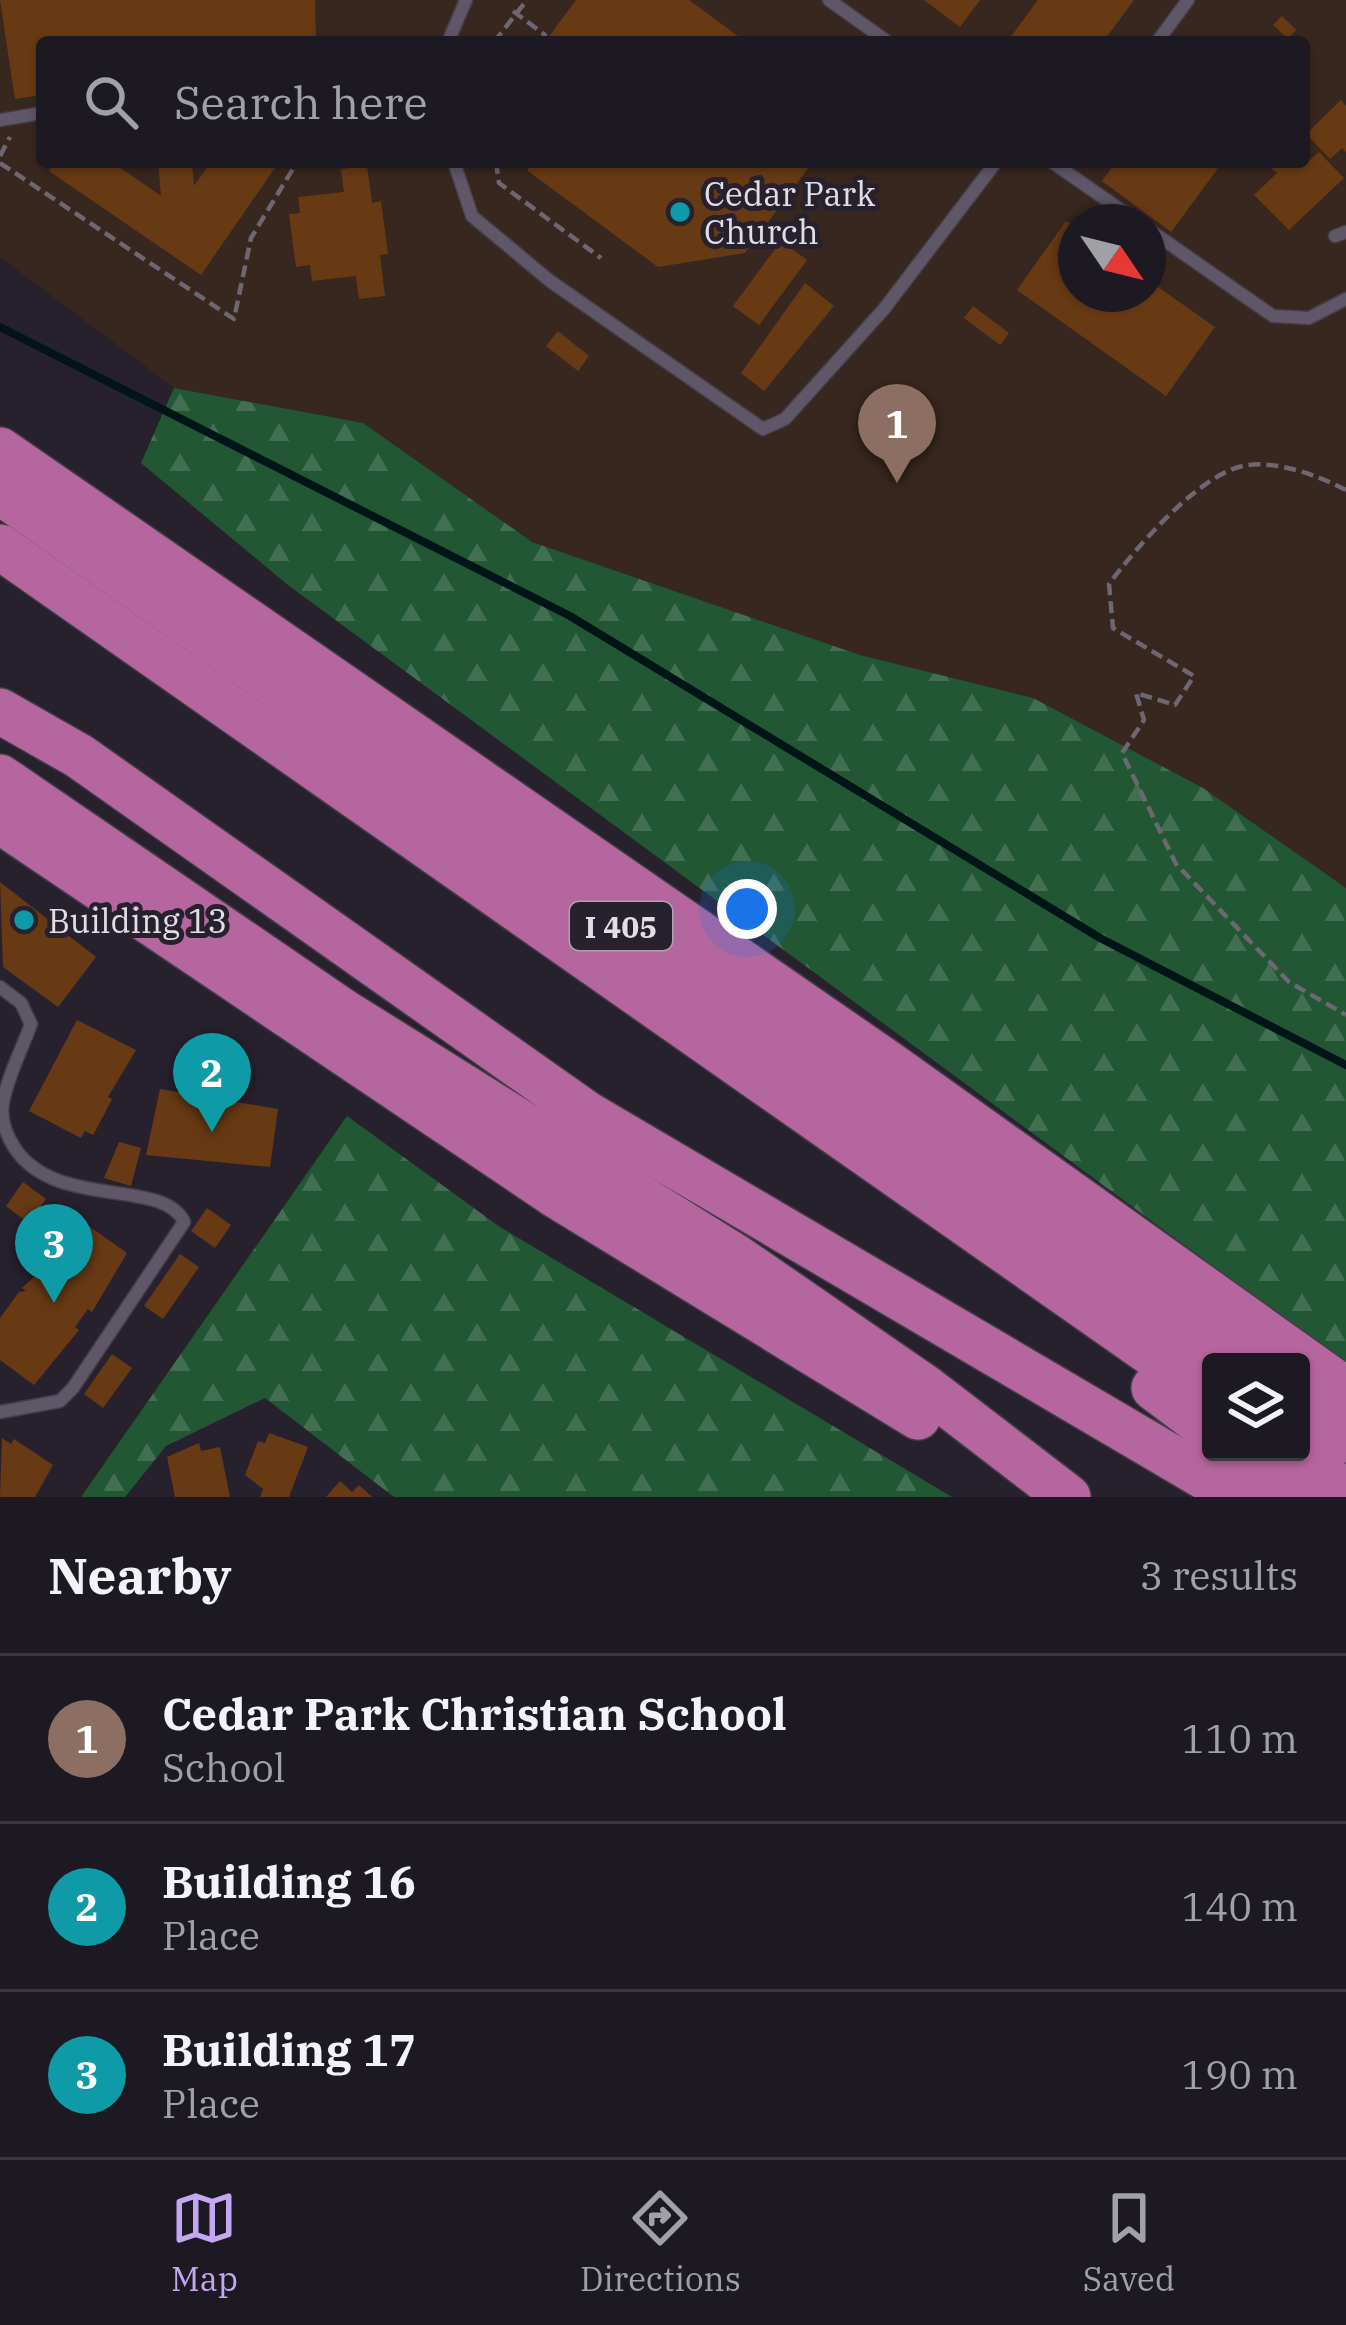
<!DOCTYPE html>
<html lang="en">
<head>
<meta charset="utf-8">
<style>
	body { margin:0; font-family:"IBM Plex Serif",serif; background:#2a262f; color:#f1f3f6 }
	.controls { position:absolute; right:36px; bottom:36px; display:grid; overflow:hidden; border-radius:12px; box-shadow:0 3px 9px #0004 }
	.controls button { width:108px; height:108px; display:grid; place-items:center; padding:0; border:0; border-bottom:3px solid #3b3840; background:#1d1922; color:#f1f3f6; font:60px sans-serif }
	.compass { position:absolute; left:1058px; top:204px; width:108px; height:108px; border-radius:50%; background:#1d1922; box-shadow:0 3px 9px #0004; rotate:125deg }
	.you { position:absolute; left:747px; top:909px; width:42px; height:42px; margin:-30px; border:9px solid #fff; border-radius:50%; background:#1a73e8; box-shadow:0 0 0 18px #1a73e833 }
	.badge { display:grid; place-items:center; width:78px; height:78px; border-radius:50%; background:#c3a7f2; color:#fff; font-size:39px; font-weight:700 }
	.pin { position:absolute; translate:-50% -99px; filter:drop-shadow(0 3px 6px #0008) }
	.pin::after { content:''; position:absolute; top:63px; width:42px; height:36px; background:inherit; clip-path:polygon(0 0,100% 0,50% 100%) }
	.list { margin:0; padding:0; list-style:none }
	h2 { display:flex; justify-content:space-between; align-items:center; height:156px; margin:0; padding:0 48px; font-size:51px }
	h2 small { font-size:39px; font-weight:400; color:#a0a0a5 }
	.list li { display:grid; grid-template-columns:78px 1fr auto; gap:36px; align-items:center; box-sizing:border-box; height:168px; padding:0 48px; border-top:3px solid #3b3840 }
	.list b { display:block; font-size:45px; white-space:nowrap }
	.list p { margin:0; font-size:39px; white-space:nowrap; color:#a0a0a5 }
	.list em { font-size:39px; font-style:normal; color:#a0a0a5 }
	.icon { flex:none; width:66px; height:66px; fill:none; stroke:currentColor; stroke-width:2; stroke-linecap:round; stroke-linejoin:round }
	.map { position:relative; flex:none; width:1346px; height:1497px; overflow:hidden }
	.search { position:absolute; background:#1d1922; box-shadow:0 3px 9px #0004; left:36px; right:36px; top:36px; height:132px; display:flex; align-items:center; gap:30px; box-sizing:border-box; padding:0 42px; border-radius:12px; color:#a0a0a5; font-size:45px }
	.sheet { height:660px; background:#1d1922 }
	nav { display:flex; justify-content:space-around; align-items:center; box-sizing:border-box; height:168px; border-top:3px solid #3b3840; background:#1d1922; font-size:33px; color:#a0a0a5 }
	nav a { display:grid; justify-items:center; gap:6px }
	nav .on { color:#c3a7f2 }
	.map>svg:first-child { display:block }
	.education { fill:#38271e; fill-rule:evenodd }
	.forest { fill:url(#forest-firs) }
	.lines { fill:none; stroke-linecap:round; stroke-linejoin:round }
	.stream { stroke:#001518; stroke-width:8 }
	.building { fill:#683a14 }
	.lane-casing { stroke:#423d48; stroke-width:15 }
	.highway-casing { stroke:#423d48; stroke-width:48 }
	.path { stroke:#6c6772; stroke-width:4.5; stroke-dasharray:12 6; stroke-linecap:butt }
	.lane { stroke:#5f5767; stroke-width:12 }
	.highway { stroke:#b6669e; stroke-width:45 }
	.culture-dot { fill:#0f9aa8; stroke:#27212e; stroke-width:4.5 }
	.labels { text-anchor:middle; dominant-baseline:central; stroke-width:10; stroke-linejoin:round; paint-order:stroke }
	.shield { fill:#27212e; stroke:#aaa5af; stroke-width:3 }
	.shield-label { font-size:30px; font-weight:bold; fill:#e2dee6 }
	.poi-label { font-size:33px; fill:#e2dee6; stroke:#27212e; text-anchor:start }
</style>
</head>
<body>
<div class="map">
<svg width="1346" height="1497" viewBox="0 0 1346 1497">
	<defs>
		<pattern id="forest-firs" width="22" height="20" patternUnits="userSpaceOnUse" patternTransform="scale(3)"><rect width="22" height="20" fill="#225733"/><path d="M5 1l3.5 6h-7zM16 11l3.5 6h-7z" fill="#426f51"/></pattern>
	</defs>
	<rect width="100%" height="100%" fill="#27212e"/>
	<path class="education" d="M0,0H1346V888L1203,788L1033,698L860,655L532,542L363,423L174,388L0,257ZM42,42H1304V162H42ZM1076,222H1148V294H1076Z"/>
	<g class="forest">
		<path d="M174,388L363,423L532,542L860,655L1033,698L1203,788L1346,888V1364L288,585L141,463Z"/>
		<path d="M347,1116L500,1227L952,1497H394L265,1398L166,1446L125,1497H81Z"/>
	</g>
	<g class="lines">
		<path class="stream" d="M0,327L570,616L1100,938L1346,1065"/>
	</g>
	<g class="building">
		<path d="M0,0H315L316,42H42V95L15,99Z"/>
		<path d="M576,0H689L746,42H545Z"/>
		<path d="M924,0H980L960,27Z"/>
		<path d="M1038,0H1134L1103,42H1007Z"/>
		<path d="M1282,16L1296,30L1288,39L1273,25Z"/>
		<path d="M1341,100L1346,106V152L1342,148L1330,159L1306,134Z"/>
		<path d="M1319,152L1344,178L1289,230L1254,195L1277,173L1271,168L1278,162H1304V154L1310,160Z"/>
		<path d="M55,162H112L161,196L158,162H192L194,186L211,162H279L201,275L49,171Z"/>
		<path d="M527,162H808L809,167L745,253L658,267L528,171Z"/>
		<path d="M1116,162H1212L1219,167L1171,232L1102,181Z"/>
		<path d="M367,166L372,203L381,201L388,254L380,255L385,296L359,299L356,276L312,281L310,265L296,267L289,214L300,213L298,197L344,192L341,169Z"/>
		<path d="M1066,221L1076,228V294H1148V280L1215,327L1166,396L1017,290Z"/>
		<path d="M781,241L807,260L759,325L733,306Z"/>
		<path d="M805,283L834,306L764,391L741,373Z"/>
		<path d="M973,306L1009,333L1000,345L964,318Z"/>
		<path d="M558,331L589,356L578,371L546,346Z"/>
		<path d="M0,882L96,957L58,1007L3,967Z"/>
		<path d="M77,1020L136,1050L108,1097L112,1099L97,1128L93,1135L85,1131L81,1138L29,1111Z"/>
		<path d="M160,1089L278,1109L270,1167L146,1155Z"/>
		<path d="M119,1142L141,1148L131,1186L104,1178Z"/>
		<path d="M23,1182L46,1199L28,1223L6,1206Z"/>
		<path d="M207,1208L231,1225L215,1248L191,1231Z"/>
		<path d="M82,1221L127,1253L92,1312L88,1309L75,1327L79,1330L34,1385L0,1360V1318L19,1292L26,1291L22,1288L36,1275L32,1272L39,1262L44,1265L53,1252L47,1248L62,1227H78Z"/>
		<path d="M180,1254L199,1267L163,1319L144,1306Z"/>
		<path d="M112,1354L132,1368L103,1408L84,1394Z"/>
		<path d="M269,1433L308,1447L289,1497H260L263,1489L245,1475L258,1441L265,1443Z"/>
		<path d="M2,1438L11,1444L14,1439L53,1465L35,1497H0Z"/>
		<path d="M199,1443L201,1451L220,1447L230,1497H175L167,1457Z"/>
		<path d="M340,1481L352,1492L359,1485L372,1497H326Z"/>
	</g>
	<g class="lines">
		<g class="lane-casing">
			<g id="lane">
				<path d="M829,0L888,42"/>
				<path d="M448,42L466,0"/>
				<path d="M1157,42L1188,0"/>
				<path d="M0,120L42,113"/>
				<path d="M454,162L472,216L550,281L763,429L785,419L884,309L996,162"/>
				<path d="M1052,162L1138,222"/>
				<path d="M1148,229L1273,316L1309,318L1346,299"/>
				<path d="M1335,236L1346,232"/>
				<path d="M0,987L21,1003L31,1024C22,1049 7,1078 3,1103C0,1119 6,1134 14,1147C55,1211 164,1177 184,1222L73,1388L60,1401L0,1412"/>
			</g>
		</g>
		<g class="highway-casing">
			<g id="highway">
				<path d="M0,450L889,1064L1346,1390"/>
				<path d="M0,492L1240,1362"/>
				<path d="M0,547L1211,1395"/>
				<path d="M0,711L79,756L587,1114L1239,1497"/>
				<path d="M0,777L344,1012L736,1257L926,1388L1068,1497"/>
				<path d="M0,821L557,1196L918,1417"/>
				<path d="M1154,1388L1211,1431"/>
				<path d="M1301,1406L1346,1440"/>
				<path d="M1239,1452L1299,1497"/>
				<path d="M1291,1452L1346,1492"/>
			</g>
		</g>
		<g class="path">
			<path d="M513,11L545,35L540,42"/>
			<path d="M494,42L527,0"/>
			<path d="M0,156L10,137"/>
			<path d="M496,162L499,183L601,258"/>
			<path d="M0,163L234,319L251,238L297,162"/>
			<path d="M1346,490C1319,476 1279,461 1248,465C1201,471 1136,548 1109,584L1113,628L1194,676L1175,705L1136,693L1144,720L1122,753L1176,864L1289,982L1346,1015"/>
		</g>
		<use href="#lane" class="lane"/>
		<use href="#highway" class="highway"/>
	</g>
	<g class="culture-dot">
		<circle cx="680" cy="212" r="12"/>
		<circle cx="24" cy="920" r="12"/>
	</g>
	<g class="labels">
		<rect class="shield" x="570" y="902" width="102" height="48" rx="9"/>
		<g class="shield-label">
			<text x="621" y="926">I 405</text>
		</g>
		<g class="poi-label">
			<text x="704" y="193">Cedar Park<tspan x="704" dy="38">Church</tspan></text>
			<text x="48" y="920">Building 13</text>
		</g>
	</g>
</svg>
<div class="controls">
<button><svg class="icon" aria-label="layers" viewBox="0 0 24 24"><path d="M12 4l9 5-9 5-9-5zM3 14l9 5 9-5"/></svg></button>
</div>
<svg class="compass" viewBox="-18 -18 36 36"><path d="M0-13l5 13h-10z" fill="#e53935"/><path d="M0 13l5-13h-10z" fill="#a0a0a5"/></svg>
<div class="you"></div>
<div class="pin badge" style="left:897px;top:483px;background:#8d6e63">1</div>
<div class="pin badge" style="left:212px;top:1132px;background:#0f9aa8">2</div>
<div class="pin badge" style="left:54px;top:1303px;background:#0f9aa8">3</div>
<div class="search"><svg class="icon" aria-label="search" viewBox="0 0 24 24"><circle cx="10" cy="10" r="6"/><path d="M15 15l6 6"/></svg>Search here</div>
</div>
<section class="sheet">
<h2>Nearby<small>3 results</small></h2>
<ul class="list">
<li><span class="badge" style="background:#8d6e63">1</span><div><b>Cedar Park Christian School</b><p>School</p></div><em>110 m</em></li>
<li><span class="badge" style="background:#0f9aa8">2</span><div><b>Building 16</b><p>Place</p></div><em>140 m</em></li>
<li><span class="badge" style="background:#0f9aa8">3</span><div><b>Building 17</b><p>Place</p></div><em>190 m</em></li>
</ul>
</section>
<nav>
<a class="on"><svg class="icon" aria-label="map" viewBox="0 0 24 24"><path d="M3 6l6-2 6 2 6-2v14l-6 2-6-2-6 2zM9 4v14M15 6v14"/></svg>Map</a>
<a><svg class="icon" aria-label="directions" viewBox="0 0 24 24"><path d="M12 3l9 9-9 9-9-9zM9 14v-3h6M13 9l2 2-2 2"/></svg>Directions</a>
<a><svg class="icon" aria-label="saved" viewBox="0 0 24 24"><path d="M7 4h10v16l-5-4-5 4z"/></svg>Saved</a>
</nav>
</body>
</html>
